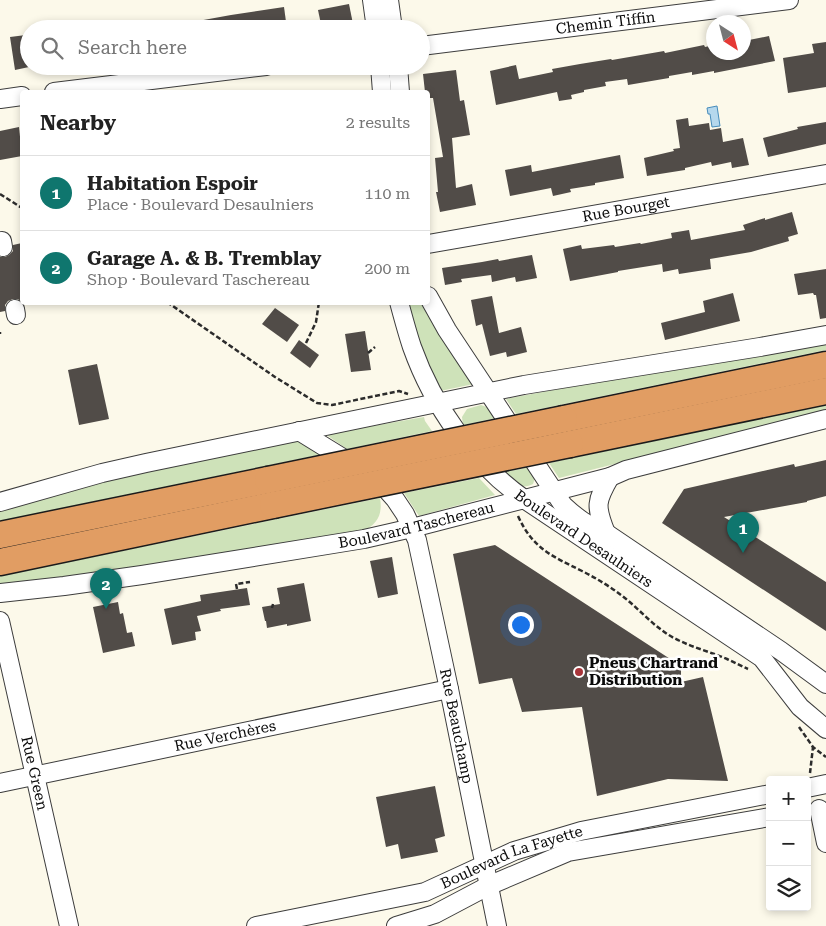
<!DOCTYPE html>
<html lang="en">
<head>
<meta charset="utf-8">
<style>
	body { margin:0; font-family:"Roboto Serif",serif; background:#f2f2f2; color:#222 }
	.controls { position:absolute; right:15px; bottom:15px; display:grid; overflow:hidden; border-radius:5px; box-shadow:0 2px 8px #0003 }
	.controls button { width:45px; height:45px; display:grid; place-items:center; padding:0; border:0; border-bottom:1px solid #e0e0e0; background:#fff; color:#222; font:25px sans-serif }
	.compass { position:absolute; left:706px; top:15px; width:45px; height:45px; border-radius:50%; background:#fff; box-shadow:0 2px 8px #0003; rotate:144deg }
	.you { position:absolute; left:520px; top:624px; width:18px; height:18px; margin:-12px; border:4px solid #fff; border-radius:50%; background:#1a73e8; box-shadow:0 0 0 8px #1a73e833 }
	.badge { display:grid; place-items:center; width:32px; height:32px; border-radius:50%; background:#0f766e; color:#fff; font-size:16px; font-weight:700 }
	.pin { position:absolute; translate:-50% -41px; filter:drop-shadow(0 1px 2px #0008) }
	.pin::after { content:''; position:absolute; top:26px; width:18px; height:15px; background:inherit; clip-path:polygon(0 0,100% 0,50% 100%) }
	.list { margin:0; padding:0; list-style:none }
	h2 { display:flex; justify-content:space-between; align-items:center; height:65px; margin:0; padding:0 20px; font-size:21px }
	h2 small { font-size:16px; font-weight:400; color:#767676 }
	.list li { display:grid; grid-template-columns:32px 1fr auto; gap:15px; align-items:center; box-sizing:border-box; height:75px; padding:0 20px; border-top:1px solid #e0e0e0 }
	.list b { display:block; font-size:19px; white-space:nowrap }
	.list p { margin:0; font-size:16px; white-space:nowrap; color:#767676 }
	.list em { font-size:16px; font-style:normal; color:#767676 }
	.icon { flex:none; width:28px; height:28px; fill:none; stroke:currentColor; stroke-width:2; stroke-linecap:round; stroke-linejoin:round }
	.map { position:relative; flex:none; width:826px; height:926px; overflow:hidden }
	.search { position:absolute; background:#fff; box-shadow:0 2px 8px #0003; left:20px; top:20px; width:410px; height:55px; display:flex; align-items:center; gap:12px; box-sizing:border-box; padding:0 18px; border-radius:28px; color:#767676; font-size:19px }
	.panel { position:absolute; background:#fff; box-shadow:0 2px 8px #0003; left:20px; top:90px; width:410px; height:215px; border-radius:5px }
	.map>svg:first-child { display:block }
	.green { fill:#cee2b9 }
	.water { fill:#b5d8ed; stroke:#468cbb }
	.building { fill:#514c48 }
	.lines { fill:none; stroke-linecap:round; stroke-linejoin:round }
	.minor-casing { stroke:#3d3d3d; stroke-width:20 }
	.highway-casing { stroke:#1b1b1b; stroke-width:29 }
	.path { stroke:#2c2c2c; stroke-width:2.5; stroke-dasharray:5 2.5; stroke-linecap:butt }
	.minor { stroke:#fff; stroke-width:18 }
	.highway { stroke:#e19d63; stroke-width:26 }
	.highway-bridge-casing { stroke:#1b1b1b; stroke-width:29; stroke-linecap:butt }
	.highway-bridge { stroke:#e19d63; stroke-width:26 }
	.poi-dot { fill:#a8353a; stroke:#fff; stroke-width:2 }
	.labels { text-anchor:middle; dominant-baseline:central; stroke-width:5; stroke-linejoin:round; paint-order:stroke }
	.street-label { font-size:15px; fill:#0a0a0a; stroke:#fff }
	.poi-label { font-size:15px; font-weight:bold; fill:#0a0a0a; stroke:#fff; text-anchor:start }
</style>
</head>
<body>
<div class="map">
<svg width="826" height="926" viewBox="0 0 826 926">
	<rect width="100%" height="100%" fill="#fcf9ea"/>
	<g class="green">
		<path d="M407,303H423L474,384L440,391L423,355Z"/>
		<path d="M826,344V350L516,414L506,399L606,380L790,351Z"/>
		<path d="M481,405L489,408L496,418L463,425L462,417L467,409Z"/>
		<path d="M826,405V411L559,478L549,463Z"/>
		<path d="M424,417L425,421L432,431L347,449L328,436L327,434Z"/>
		<path d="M293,441L305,443L323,454L0,521V511L112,479L183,463Z"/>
		<path d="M530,467C533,474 536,477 533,484C520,491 514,481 505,472Z"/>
		<path d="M479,478L495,495L419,516L404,493Z"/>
		<path d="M380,498C383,515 377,525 361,532L106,572L0,585V576Z"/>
	</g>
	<path class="water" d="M717,106L720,126L712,127L710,114H708L707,108Z"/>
	<g class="building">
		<path d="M349,4L354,29H322L318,10Z"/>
		<path d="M284,7L287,29H187V23L231,15Z"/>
		<path d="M26,35L27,46H29V67L15,70L10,37Z"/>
		<path d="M769,36L775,61L714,73V71L692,75V72L669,76V78L628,85L627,79L605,82L606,86L584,90V92L571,95L572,99L559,101L557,92L496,105L490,71L516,65L519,79L553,72L552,69L580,64L611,59L612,60L664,51L665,53L704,45L705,47L714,45V52H744V41Z"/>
		<path d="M826,42V87L788,93L783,58L814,53L812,44Z"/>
		<path d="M456,70L460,101L464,100L470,135L452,138L456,188L472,184L476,205L440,212L436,192H438L435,158L443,157L433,98H428V92H425L423,74Z"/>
		<path d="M688,118L689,126L709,123L710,130L721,128L723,142L743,138L749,165L732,168L731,162L712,166L711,162L685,168V170L647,176L644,158L674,151L673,149L680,148L676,120Z"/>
		<path d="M826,122V144L768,157L763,138L798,129L797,127Z"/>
		<path d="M19,127L22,156L0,160V131Z"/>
		<path d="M620,155L624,178L595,183V185L570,189L571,192L553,196L551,188L510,196L505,170L531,165L532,172Z"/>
		<path d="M792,212L798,234L788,237L789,241L751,252L710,259L711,269L679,274L678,269L663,272L662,264L618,271V272L570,281L563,249L581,245L582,249L614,245L615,247L640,243L641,244L672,238L671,233L689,230L691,240L745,230L743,225L765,218V220Z"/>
		<path d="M22,243V302L18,299H13L8,301L5,305V311L0,312V257H5L9,255L13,251V245Z"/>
		<path d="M532,255L537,278L516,282L515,277L492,282L491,275L461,279L462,282L445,285L442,268L482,262L498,259L499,261Z"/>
		<path d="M826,269V318L820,319L816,295H814L813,293L798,295L794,274Z"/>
		<path d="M733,293L740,321L665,340L661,323L705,312L703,301Z"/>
		<path d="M492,296L499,333L521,327L527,352L507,357L506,352L490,356L482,324L476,326L471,300Z"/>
		<path d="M275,308L299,325L287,342L262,324Z"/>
		<path d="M365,331L371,370L351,372L345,334Z"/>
		<path d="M299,340L319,355L310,368L290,353Z"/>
		<path d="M97,364L109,419L79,425L68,370Z"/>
		<path d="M826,460V496L807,501V502L724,517L826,582V631L662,523L684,489L794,464L795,467Z"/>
		<path d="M495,545L681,666V682L703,677L728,781L668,779L597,796L582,707L522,712L512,678L479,684L453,554Z"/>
		<path d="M392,557L398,594L378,598L370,561Z"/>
		<path d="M304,583L311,621L287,626V624L267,628L266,621H265L262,607L280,604L277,588Z"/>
		<path d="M247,588L250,605L220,609L221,611L197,616L201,631L195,632L196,640L172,645L164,609L201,601L200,595Z"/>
		<path d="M118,602L120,614L123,613L127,633L132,632L135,646L103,653L93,607Z"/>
		<path d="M435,786L445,836L435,839L438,852L401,859L398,844L386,847L376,797Z"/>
	</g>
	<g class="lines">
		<g class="minor-casing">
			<g id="minor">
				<path d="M372,0L376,29"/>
				<path d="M389,0L393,29"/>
				<path id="s1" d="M421,46L789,0"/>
				<path d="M380,66L382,92"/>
				<path d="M398,66L400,92"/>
				<path d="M54,92L266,66"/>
				<path d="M0,99L22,96"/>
				<path d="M2,241L3,247"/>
				<path id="s2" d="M428,244L826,174"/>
				<path d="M428,296L447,330L563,505C578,519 587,525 606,533L781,651L826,684"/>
				<path id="s3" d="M399,302C403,317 407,332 412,347C433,406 473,463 524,499L762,658L800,707L826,729"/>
				<path d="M15,309L16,315"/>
				<path id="s4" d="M299,431L346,460L387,490L395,499L405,514L417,540L449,689L497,926"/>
				<path d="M0,502L102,473L146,463L524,385L760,347L826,335"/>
				<path d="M606,533C595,506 596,501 610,477"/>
				<path id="s5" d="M0,593L64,586L142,575L364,539L412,528L610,477L626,470L826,419"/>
				<path id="s6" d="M0,621L69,926"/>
				<path id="s7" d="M0,783L449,689"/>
				<path d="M807,788L826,784"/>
				<path d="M819,809L826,843"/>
				<path id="s8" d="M256,926L425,892L514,851L581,831L770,794"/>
				<path d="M396,926L435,914L488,886L568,852L770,817"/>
			</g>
		</g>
		<g class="highway-casing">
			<g id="highway">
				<path d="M564,419L826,365"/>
				<path d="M570,444L826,391"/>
				<path d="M0,535L268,480"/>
				<path d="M0,562L273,505"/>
			</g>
		</g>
		<g class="path">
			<path d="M0,194L22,208"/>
			<path d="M167,302L275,377L317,403L332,405L399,391L408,394"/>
			<path d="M0,332V334"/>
			<path d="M306,343L316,322L319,302"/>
			<path d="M368,353L375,347"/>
			<path d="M518,516C533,549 552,556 582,571C596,578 609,586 621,595C641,610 656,630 678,640C694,648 711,652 727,659C734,662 741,666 748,669"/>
			<path d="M237,589L236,584L250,582"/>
			<path d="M272,608L273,604"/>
			<path d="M799,727L813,747L826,757"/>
			<path d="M810,773L813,747"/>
		</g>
		<use href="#minor" class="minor"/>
		<use href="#highway" class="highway"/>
		<g class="highway-bridge-casing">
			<g id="highway-bridge">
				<path d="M268,480L564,419"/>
				<path d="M273,505L570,444"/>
			</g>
		</g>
		<use href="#highway-bridge" class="highway-bridge"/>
	</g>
	<circle class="poi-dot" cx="579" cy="672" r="5"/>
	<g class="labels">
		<g class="street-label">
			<text stroke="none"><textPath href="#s1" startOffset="186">Chemin Tiffin</textPath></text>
			<text stroke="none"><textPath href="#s2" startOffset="201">Rue Bourget</textPath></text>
			<text stroke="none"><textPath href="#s5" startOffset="422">Boulevard Taschereau</textPath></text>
			<text stroke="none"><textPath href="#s3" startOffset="310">Boulevard Desaulniers</textPath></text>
			<text stroke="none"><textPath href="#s4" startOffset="355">Rue Beauchamp</textPath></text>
			<text stroke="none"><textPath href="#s7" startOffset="230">Rue Verchères</textPath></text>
			<text stroke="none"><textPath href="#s6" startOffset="156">Rue Green</textPath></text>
			<text stroke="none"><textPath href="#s8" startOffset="266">Boulevard La Fayette</textPath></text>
		</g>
		<g class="poi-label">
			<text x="589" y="663">Pneus Chartrand<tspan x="589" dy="17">Distribution</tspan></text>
		</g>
	</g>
</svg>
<div class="controls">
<button>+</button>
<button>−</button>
<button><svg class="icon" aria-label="layers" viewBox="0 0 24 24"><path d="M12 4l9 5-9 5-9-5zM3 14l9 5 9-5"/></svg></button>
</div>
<svg class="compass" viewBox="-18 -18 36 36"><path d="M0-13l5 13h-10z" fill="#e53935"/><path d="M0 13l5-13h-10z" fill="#767676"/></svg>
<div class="you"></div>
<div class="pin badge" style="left:743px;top:553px">1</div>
<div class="pin badge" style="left:106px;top:609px">2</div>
<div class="search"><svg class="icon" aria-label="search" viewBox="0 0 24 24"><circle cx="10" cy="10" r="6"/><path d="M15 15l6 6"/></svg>Search here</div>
<section class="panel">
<h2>Nearby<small>2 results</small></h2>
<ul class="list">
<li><span class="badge">1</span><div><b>Habitation Espoir</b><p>Place · Boulevard Desaulniers</p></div><em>110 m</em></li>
<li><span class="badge">2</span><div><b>Garage A. &amp; B. Tremblay</b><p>Shop · Boulevard Taschereau</p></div><em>200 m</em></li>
</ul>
</section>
</div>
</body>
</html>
